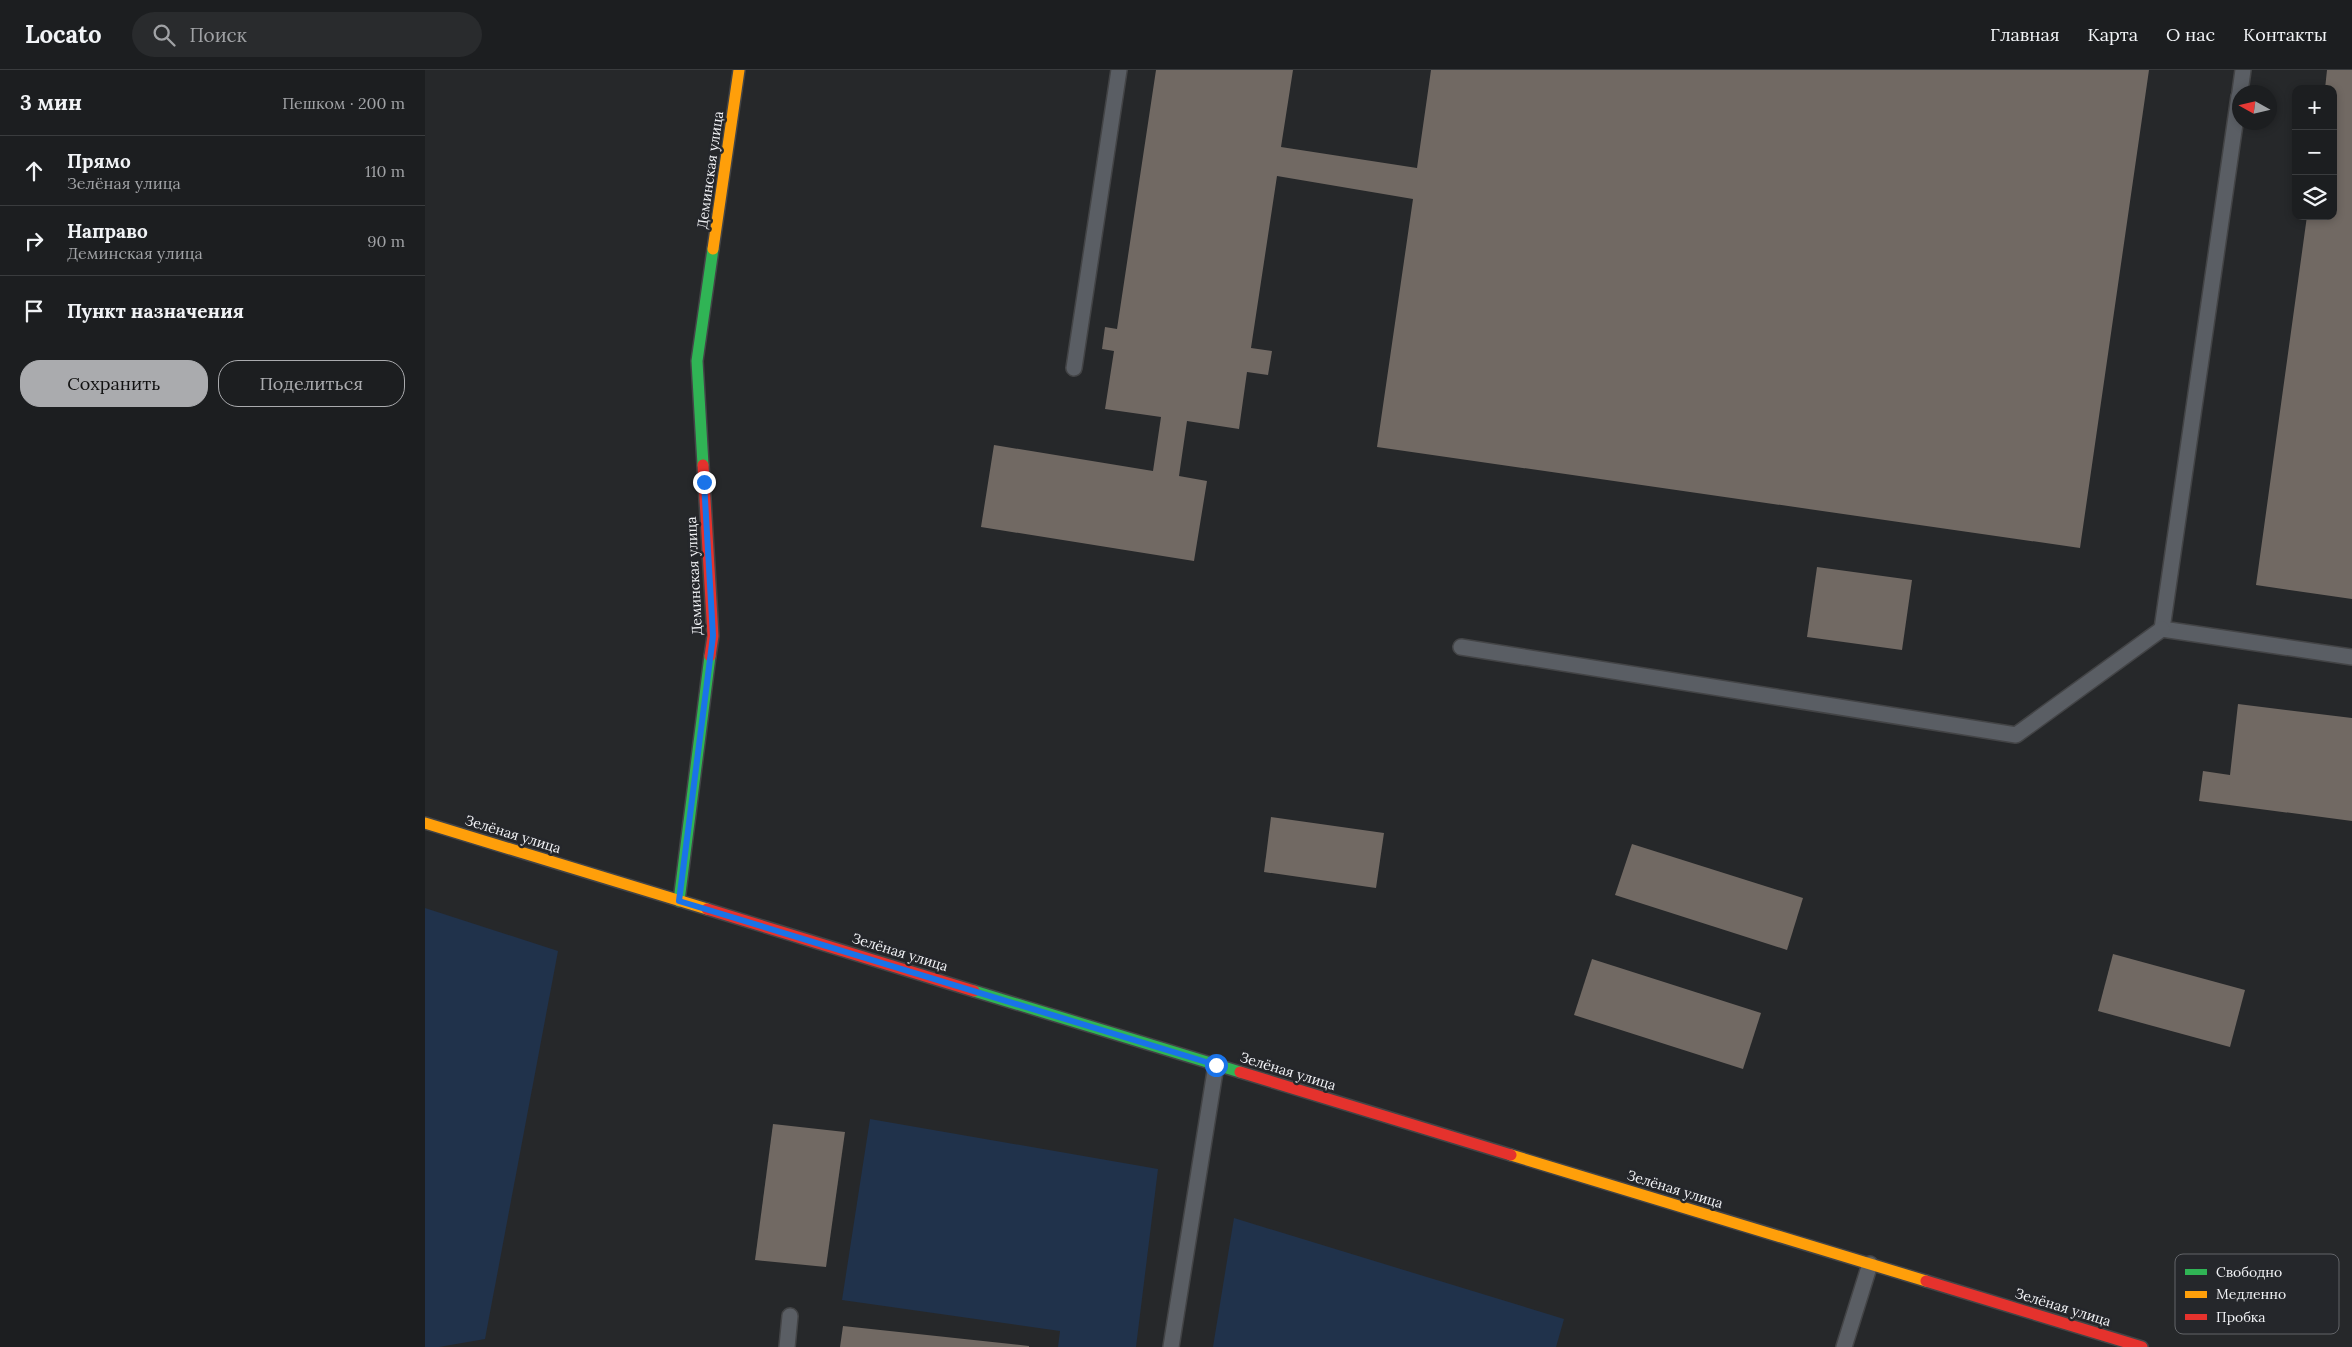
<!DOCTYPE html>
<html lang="ru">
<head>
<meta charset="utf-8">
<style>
	body { margin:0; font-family:Lora,serif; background:#292b2d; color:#f1f3f6 }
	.controls { position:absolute; right:15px; top:15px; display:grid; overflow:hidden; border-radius:10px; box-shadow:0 2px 8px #0003 }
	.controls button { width:45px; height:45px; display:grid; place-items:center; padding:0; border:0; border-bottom:1px solid #3a3c3e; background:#1c1e20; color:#f1f3f6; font:25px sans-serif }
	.compass { position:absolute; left:1807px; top:15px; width:45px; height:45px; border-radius:50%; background:#1c1e20; box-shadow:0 2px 8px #0003; rotate:278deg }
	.stop { position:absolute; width:15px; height:15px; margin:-11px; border:4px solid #1a73e8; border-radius:50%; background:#fff }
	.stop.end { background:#1a73e8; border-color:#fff; box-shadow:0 1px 5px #0008 }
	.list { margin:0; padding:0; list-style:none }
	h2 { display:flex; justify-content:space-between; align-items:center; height:65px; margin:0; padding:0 20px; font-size:21px }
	h2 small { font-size:16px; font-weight:400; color:#a0a2a5 }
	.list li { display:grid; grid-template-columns:32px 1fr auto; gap:15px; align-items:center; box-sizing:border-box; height:70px; padding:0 20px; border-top:1px solid #3a3c3e }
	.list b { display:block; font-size:19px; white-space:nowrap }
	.list p { margin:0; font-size:16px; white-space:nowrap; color:#a0a2a5 }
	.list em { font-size:16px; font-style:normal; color:#a0a2a5 }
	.actions { display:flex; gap:10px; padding:15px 20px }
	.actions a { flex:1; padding:11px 0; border:1px solid #aaabae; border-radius:20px; text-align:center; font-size:18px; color:#aaabae }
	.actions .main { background:#aaabae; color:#111 }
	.icon { flex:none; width:28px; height:28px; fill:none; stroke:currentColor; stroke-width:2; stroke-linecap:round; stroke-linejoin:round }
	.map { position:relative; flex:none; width:1927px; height:1277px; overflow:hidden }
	header { display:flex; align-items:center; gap:30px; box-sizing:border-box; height:70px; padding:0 25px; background:#1c1e20; border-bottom:1px solid #3a3c3e }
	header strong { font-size:24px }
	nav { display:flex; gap:28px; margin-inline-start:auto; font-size:18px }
	.search { width:350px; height:45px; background:#292b2d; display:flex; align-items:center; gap:12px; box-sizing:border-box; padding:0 18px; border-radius:28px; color:#a0a2a5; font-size:19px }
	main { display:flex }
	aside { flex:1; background:#1c1e20 }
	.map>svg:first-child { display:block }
	.green { fill:#20324b }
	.building { fill:#716963 }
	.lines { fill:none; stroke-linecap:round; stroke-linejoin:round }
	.lane-casing { stroke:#434446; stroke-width:18 }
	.fast-casing { stroke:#434446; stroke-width:14 }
	.slow-casing { stroke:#434446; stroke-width:14 }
	.jam-casing { stroke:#434446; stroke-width:14 }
	.lane { stroke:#5a5e64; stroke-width:15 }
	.fast { stroke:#30b455; stroke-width:11 }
	.slow { stroke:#ff9f0a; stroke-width:11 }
	.jam { stroke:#e5322d; stroke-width:11 }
	.route { stroke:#1a73e8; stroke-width:6 }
	.labels { text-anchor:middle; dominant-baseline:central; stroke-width:5; stroke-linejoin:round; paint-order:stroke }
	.street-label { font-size:14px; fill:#f1f2f5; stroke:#25272b }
	.key { fill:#25272b; stroke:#626468; stroke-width:1 }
	.key-label { font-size:14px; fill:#f1f2f5 }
</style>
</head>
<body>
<header>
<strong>Locato</strong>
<div class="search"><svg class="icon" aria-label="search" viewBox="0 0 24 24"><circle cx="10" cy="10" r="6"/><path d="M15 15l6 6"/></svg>Поиск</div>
<nav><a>Главная</a><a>Карта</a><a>О нас</a><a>Контакты</a></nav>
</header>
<main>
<aside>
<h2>3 мин<small>Пешком · 200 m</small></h2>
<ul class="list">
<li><svg class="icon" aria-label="ahead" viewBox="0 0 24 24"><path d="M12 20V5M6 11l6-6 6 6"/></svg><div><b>Прямо</b><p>Зелёная улица</p></div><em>110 m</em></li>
<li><svg class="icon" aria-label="right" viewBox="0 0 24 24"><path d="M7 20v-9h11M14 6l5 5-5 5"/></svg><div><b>Направо</b><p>Деминская улица</p></div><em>90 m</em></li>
<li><svg class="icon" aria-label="arrive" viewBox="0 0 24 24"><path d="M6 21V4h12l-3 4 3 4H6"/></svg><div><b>Пункт назначения</b></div></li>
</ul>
<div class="actions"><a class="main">Сохранить</a><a>Поделиться</a></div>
</aside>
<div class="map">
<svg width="1927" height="1277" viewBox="0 0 1927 1277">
	<rect width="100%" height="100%" fill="#26282a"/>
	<g class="green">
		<path d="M0,838L133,881L60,1269L14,1277H0Z"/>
		<path d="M445,1049L733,1099L711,1277H633L635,1261L417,1230Z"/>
		<path d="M809,1148L1139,1249L1131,1277H788Z"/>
	</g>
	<g class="building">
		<path d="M731,0H868L856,77L992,98L1006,0H1724L1655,478L952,377L988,129L852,106L826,278L847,281L843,305L822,302L814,359L762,351L754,406L782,411L769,491L556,457L569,375L728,401L736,347L680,339L689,281L677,279L680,257L692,259Z"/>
		<path d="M1902,0H1927V529L1831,515L1882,146H1908V19H1900Z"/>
		<path d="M1392,497L1487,510L1477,580L1382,567Z"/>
		<path d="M1813,634L1927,648V751L1774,731L1778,701L1805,705Z"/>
		<path d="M846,747L959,763L951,818L839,802Z"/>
		<path d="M1207,774L1378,828L1362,880L1190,825Z"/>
		<path d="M1688,884L1820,920L1805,977L1673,941Z"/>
		<path d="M1167,889L1336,943L1318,999L1149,945Z"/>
		<path d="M348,1054L420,1062L401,1197L330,1190Z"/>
		<path d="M418,1256L604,1276V1277H415Z"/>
	</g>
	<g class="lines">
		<g class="lane-casing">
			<g id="lane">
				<path d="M1815,22L1818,0"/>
				<path d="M1814,26L1737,559L1927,587"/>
				<path d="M649,298L694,0"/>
				<path d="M1036,577L1591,665L1737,559"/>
				<path d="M362,1277L365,1246"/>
				<path d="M746,1277L791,995"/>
				<path d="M1419,1277L1445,1194"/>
			</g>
		</g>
		<g class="fast-casing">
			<g id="fast">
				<path d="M278,395L272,291L288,179"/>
				<path d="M254,831L285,586"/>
				<path d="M549,921L815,1002"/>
			</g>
		</g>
		<g class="slow-casing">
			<g id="slow">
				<path d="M288,179L314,0"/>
				<path d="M0,753L282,839"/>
				<path d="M1086,1085L1501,1211"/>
			</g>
		</g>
		<g class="jam-casing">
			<g id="jam">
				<path d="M278,395L288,566L285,586"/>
				<path d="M282,839L549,921"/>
				<path d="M815,1002L1086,1085"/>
				<path d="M1501,1211L1717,1277"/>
			</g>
		</g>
		<use href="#lane" class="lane"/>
		<use href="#fast" class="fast"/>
		<use href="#slow" class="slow"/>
		<use href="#jam" class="jam"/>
	</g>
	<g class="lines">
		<path class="route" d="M279,412L288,566L254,831L791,995"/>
	</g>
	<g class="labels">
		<g class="street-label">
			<text transform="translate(285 100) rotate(-82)">Деминская улица</text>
			<text transform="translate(269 506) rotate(-93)">Деминская улица</text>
			<text transform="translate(88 764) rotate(17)">Зелёная улица</text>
			<text transform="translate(475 882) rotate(17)">Зелёная улица</text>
			<text transform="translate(863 1001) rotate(17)">Зелёная улица</text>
			<text transform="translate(1250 1119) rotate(17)">Зелёная улица</text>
			<text transform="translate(1638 1237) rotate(17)">Зелёная улица</text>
		</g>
	</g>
	<rect x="1750" y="1184" width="164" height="80" rx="8" class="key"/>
	<rect x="1760" y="1199" width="22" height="6" fill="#30b455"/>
	<rect x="1760" y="1221" width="22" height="7" fill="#ff9f0a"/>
	<rect x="1760" y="1244" width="22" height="6" fill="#e5322d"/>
	<g class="key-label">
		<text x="1791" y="1207">Свободно</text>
		<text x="1791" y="1229">Медленно</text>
		<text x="1791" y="1252">Пробка</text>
	</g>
</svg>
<div class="controls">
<button>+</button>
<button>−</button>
<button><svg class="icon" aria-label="layers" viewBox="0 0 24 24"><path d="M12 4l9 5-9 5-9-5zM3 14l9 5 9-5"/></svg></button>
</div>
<svg class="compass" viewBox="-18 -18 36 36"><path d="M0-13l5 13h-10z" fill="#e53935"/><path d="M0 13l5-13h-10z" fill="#a0a2a5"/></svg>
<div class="stop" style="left:791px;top:995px"></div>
<div class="stop end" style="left:279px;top:412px"></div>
</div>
</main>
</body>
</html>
